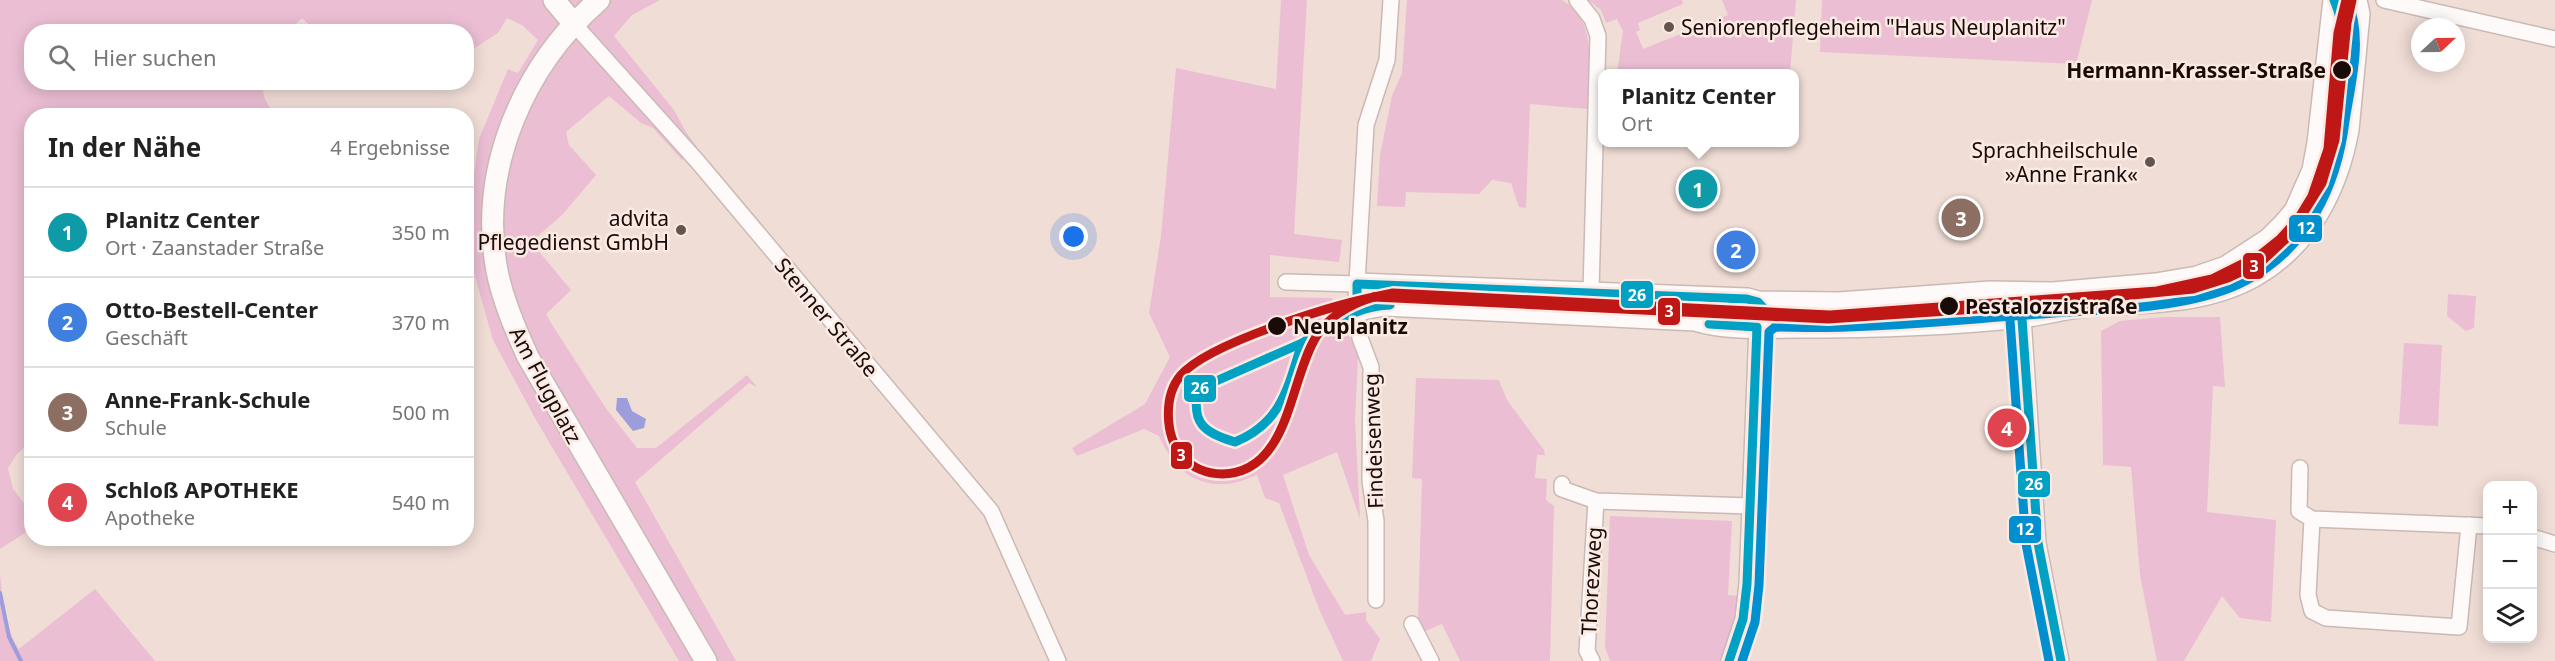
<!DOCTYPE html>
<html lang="de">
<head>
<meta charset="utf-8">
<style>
	body { margin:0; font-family:"Noto Sans",sans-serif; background:#f2f2f2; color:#222 }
	.controls { position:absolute; right:18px; bottom:18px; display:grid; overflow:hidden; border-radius:12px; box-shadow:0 3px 15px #0003 }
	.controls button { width:54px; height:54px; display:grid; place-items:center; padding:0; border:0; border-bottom:2px solid #e0e0e0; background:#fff; color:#222; font:30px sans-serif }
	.compass { position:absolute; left:2411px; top:18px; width:54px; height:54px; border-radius:50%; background:#fff; box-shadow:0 3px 15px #0003; rotate:68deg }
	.you { position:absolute; left:1074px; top:237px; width:21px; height:21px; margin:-15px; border:4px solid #fff; border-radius:50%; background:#1a73e8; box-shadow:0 0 0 9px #1a73e833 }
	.badge { display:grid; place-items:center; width:39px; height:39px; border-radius:50%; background:#64544f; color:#fff; font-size:20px; font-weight:700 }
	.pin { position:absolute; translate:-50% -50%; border:3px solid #fff; box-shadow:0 2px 6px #0006 }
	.popup { position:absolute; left:1598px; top:69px; width:201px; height:78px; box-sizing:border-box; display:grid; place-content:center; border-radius:12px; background:#fff; filter:drop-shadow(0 2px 4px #0005); font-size:20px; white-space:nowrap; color:#767676 }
	.popup b { font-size:22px; color:#222 }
	.popup::after { content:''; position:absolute; left:50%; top:100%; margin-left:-12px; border:12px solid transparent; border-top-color:#fff }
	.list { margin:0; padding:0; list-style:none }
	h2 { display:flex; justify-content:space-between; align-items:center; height:78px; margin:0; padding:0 24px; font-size:26px }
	h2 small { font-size:20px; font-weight:400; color:#767676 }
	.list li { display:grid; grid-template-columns:39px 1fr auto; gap:18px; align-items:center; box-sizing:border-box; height:90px; padding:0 24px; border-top:2px solid #e0e0e0 }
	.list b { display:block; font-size:22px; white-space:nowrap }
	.list p { margin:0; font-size:20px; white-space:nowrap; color:#767676 }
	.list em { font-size:20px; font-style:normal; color:#767676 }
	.icon { flex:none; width:33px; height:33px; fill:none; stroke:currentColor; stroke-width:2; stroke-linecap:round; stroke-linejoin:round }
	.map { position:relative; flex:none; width:2555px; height:661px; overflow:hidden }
	.search { position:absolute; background:#fff; box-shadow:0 3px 15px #0003; left:24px; top:24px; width:450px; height:66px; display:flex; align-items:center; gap:15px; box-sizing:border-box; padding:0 21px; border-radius:24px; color:#767676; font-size:22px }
	.panel { position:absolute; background:#fff; box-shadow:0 3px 15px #0003; left:24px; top:108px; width:450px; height:438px; border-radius:24px }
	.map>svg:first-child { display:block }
	.green { fill:#ebbed4 }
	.water { fill:#9d9ddc }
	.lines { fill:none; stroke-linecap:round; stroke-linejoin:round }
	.stream { stroke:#9d9ddc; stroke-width:4 }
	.street-casing { stroke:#cab9b4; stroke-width:18 }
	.secondary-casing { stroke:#cab9b4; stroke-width:24 }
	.street { stroke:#fdfaf9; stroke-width:15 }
	.secondary { stroke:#fdfaf9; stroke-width:21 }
	.bus-1-casing { stroke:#fbe9e3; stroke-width:14 }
	.bus-2-casing { stroke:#fbe9e3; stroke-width:14 }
	.bus-1 { stroke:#01a1c4; stroke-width:9 }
	.bus-2 { stroke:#008fcf; stroke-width:9 }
	.tram-1-casing { stroke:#fbe9e3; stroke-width:14 }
	.tram-1 { stroke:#be1716; stroke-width:9 }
	.poi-dot { fill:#64544f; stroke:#fbe9e3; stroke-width:2 }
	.stop-dot { fill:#190b07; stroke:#fbe9e3; stroke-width:2 }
	.labels { text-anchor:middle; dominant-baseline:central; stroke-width:5; stroke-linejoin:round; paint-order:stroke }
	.poi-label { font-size:21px; fill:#190b07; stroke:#fbe9e3; text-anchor:end }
	.stop-label { font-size:21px; font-weight:bold; fill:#190b07; stroke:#fbe9e3; text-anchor:start }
	.street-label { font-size:21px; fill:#190b07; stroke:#fbe9e3 }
	.line-badge { stroke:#fbe9e3; stroke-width:2 }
	.badge-label { font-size:16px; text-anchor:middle; font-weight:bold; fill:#fff }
</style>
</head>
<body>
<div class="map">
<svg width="2555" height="661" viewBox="0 0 2555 661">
	<rect width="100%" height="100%" fill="#f0ddd6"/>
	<g class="green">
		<path d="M0,0H660L632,15L614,36L674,110L686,132L697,147L682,160L653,128L641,123L609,96L566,132L569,145L596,175L562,215L531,242L571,290L546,314L551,323L605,407L637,448H656L747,375L757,387L749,383L635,482L736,661H679L536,420L493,340L474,273L470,203L479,139L508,69L518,73L538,40L522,25L507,18L498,33L467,53L466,32L316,31L302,18L287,32H32V82L262,83L264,97L274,115L32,116L31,442L17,454L8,468L13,489L31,512V529L0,549Z"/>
		<path d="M1281,0H1307L1294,234L1342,240L1339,262L1270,255V297L1332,298L1358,355L1355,420L1360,519L1337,452L1283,475L1309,555L1345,615L1366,612V620L1380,639L1371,661H1343L1319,609L1279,503L1265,498L1257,475C1248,478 1236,484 1226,484C1191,486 1172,465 1159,436L1144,429L1077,456L1072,448L1145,404L1170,357L1149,313L1161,236L1176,68L1276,89Z"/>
		<path d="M1407,0H1562C1600,23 1588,71 1587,109L1530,104L1526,208L1519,207L1511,183L1492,180L1479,194L1406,192L1405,207L1377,206L1380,155L1392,96L1402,73Z"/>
		<path d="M1588,0H1682L1683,4L1638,23L1640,30L1636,32L1643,49L1728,15L1722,0H1796L1790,73H1617L1623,31L1617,19L1606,23L1601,10Z"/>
		<path d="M1822,0H2092L2076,64L1820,52Z"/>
		<path d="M2448,294L2476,296L2474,328L2466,331L2447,316Z"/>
		<path d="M2164,317H2220L2225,387L2213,386L2207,512L2276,520L2271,622L2240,618L2222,596L2184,661H2157L2140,575L2131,467L2103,465L2101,331L2120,321Z"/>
		<path d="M2404,343L2442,345L2438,426L2399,424Z"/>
		<path d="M1416,378L1499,380L1507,400L1544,450L1545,455H1537L1535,478L1547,479L1546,500L1554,506L1550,661H1460L1442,624L1423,632L1418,620L1422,479L1412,478Z"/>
		<path d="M1610,516L1732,521L1728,595L1740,596L1734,635L1720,661H1610L1605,647Z"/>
		<path d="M0,575C3,601 4,627 19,649L95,589L155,661H0Z"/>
	</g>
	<path class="water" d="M617,398H627L632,411L646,419L644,428L633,431L616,410Z"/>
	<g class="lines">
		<path class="stream" d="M0,593L9,637L21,661"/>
		<g class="street-casing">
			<g id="street">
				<path d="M1577,0L1592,19L1598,36L1591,291"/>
				<path d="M2384,0L2555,39"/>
				<path d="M574,24L698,162L991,511L1058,661"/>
				<path d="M1286,282L1357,284"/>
				<path d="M2023,317L2038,543L2061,661"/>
				<path d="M2300,468L2299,511L2312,519L2488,526"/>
				<path d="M1562,484V489L1596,501L1750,506"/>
				<path d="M2312,519L2308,595L2312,611L2326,618L2459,627L2469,525"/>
				<path d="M2532,537L2555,544"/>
				<path d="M1376,600V521L1370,481L1371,367L1360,338L1356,300L1366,125L1387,60L1391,0"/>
				<path d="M1412,624L1431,661"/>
				<path d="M1592,661L1587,651L1596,501"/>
				<path d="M1729,661L1743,619L1747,584L1757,327"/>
			</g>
		</g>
		<g class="secondary-casing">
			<g id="secondary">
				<path d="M554,0L574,24"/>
				<path d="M599,0C523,66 478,170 497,271C503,301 515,329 528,357L706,661"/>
				<path d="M1357,284L1747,299L1758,302L1839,303L1990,292L2053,293L2156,284L2197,277L2226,267L2269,239L2283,225L2295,211L2313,170L2318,143L2334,0"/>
				<path d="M1357,310L1384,305L1695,320C1727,330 1762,327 1795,327C1870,327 1946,325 2021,317C2041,315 2060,309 2079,307C2139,301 2203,306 2256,275C2309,244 2337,189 2348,130L2359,14L2356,0"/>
			</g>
		</g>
		<use href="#street" class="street"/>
		<use href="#secondary" class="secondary"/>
		<g class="bus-1-casing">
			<g id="bus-1">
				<path d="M2021,305L2038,543L2061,661"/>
				<path d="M1357,310V284L1747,299L1758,302L1770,315C1867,318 1964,308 2060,300C2117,296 2193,298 2242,269C2298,238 2325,182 2333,120C2339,80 2351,38 2334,0"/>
				<path d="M1709,324L1757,327L1747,584L1743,619L1729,661"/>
				<path d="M1302,343C1288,387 1282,423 1235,442C1204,433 1191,423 1198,389Z"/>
				<path d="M1302,343C1332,325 1354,306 1390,305"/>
			</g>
		</g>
		<g class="bus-2-casing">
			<g id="bus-2">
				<path d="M2009,306L2026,544L2049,661"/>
				<path d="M1742,661L1755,622L1759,585L1769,332L1775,327C1864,330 1953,320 2042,314C2104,309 2192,310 2247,280C2308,248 2337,186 2345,121C2351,82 2364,37 2347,0"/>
			</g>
		</g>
		<use href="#bus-1" class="bus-1"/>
		<use href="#bus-2" class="bus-2"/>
		<g class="tram-1-casing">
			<g id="tram-1">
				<path d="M1374,297L1828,319L2022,306L2193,289L2228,278L2260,263L2289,236L2322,183L2335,140L2347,23L2352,0"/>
				<path d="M1374,297C1351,304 1329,315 1316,337C1289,380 1290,473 1222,474C1207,474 1192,468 1182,456C1165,436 1163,396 1181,375C1209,343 1331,306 1374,297Z"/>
				<path d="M1374,297L1393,293L1830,315L2157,291L2212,279L2260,255L2280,239L2298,219L2312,196L2328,149L2338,33L2346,0"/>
			</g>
		</g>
		<use href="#tram-1" class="tram-1"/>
	</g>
	<g class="poi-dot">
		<circle cx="1669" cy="27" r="6"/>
		<circle cx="2150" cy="162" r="6"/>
		<circle cx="681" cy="230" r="6"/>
	</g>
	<g class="stop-dot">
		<circle cx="2342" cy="70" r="10"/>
		<circle cx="1949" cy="306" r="10"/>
		<circle cx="1277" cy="326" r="10"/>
	</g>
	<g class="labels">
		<g class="poi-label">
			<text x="1681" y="27" text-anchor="start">Seniorenpflegeheim "Haus Neuplanitz"</text>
			<text x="2138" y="150">Sprachheilschule<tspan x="2138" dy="24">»Anne Frank«</tspan></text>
			<text x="669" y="218">advita<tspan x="669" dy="24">Pflegedienst GmbH</tspan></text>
		</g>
		<g class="stop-label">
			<text x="2326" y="70" text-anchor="end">Hermann-Krasser-Straße</text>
			<text x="1965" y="306">Pestalozzistraße</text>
			<text x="1293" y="326">Neuplanitz</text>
		</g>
		<g class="street-label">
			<text transform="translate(827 317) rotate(50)">Stenner Straße</text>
			<text transform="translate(546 385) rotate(62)">Am Flugplatz</text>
			<text transform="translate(1373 441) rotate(-92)">Findeisenweg</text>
			<text transform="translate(1591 581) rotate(-87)">Thorezweg</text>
		</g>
	</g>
	<g class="line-badge">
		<rect x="2288" y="214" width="35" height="29" rx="6" fill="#008fcf"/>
		<rect x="2242" y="252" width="23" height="28" rx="6" fill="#be1716"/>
		<rect x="1620" y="280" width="34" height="29" rx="6" fill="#01a1c4"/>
		<rect x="1657" y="297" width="24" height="29" rx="6" fill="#be1716"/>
		<rect x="1183" y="374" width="34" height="29" rx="6" fill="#01a1c4"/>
		<rect x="1170" y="441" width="23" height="29" rx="6" fill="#be1716"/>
		<rect x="2017" y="470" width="34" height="28" rx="6" fill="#01a1c4"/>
		<rect x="2008" y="515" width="34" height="29" rx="6" fill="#008fcf"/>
	</g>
	<g class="badge-label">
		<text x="2306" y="234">12</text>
		<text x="2254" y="272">3</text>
		<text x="1637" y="301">26</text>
		<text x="1669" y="317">3</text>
		<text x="1200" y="394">26</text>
		<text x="1181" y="461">3</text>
		<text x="2034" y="490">26</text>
		<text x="2025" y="535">12</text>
	</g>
</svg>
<div class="controls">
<button>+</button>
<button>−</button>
<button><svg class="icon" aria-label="layers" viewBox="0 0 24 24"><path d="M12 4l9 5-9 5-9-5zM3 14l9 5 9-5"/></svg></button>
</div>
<svg class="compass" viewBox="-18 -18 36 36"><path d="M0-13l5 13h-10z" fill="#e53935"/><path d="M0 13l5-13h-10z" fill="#767676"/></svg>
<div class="you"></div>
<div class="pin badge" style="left:1698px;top:189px;background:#0f9aa8">1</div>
<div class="popup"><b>Planitz Center</b>Ort</div>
<div class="pin badge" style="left:1736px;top:250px;background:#3f7fe0">2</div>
<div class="pin badge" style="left:1961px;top:218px;background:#8d6e63">3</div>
<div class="pin badge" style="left:2007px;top:428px;background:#e0444e">4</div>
<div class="search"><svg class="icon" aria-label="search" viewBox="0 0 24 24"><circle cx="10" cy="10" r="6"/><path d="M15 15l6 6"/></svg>Hier suchen</div>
<section class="panel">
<h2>In der Nähe<small>4 Ergebnisse</small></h2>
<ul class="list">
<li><span class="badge" style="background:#0f9aa8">1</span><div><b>Planitz Center</b><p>Ort · Zaanstader Straße</p></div><em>350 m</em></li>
<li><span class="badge" style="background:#3f7fe0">2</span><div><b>Otto-Bestell-Center</b><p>Geschäft</p></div><em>370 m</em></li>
<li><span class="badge" style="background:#8d6e63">3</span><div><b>Anne-Frank-Schule</b><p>Schule</p></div><em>500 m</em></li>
<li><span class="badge" style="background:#e0444e">4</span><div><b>Schloß APOTHEKE</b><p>Apotheke</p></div><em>540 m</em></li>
</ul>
</section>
</div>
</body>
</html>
